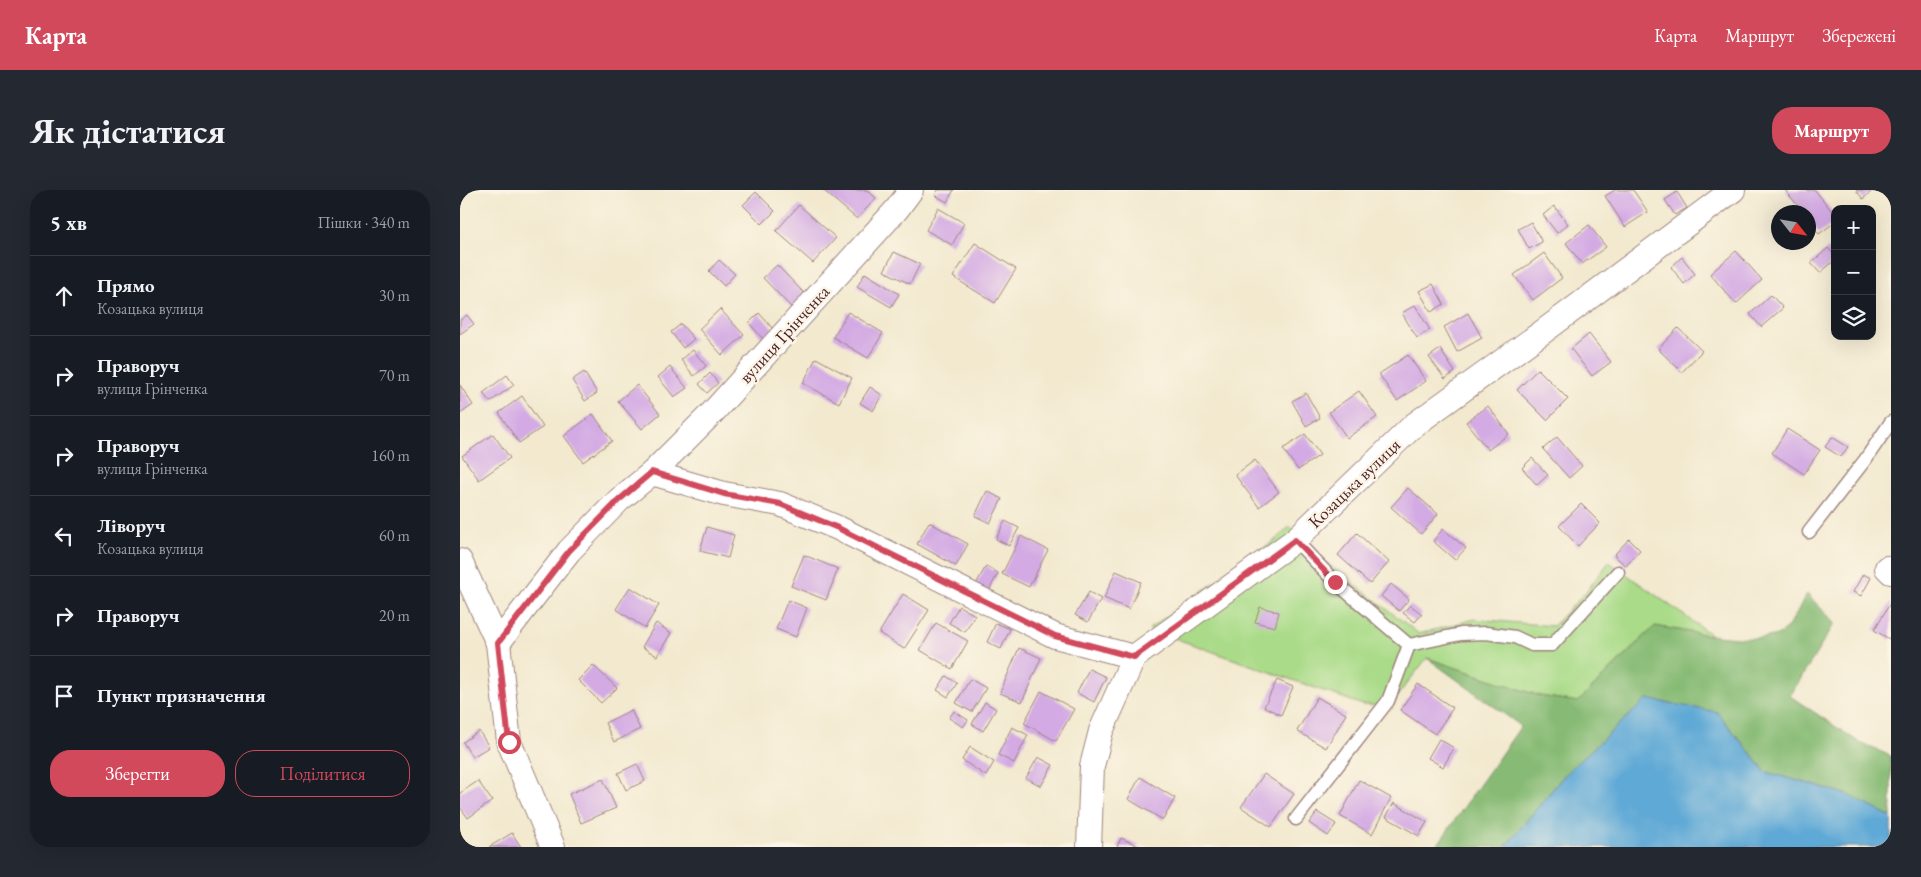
<!DOCTYPE html>
<html lang="uk">
<head>
<meta charset="utf-8">
<style>
	body { margin:0; font-family:"EB Garamond",serif; background:#242831; color:#f1f3f6 }
	.controls { position:absolute; right:15px; top:15px; display:grid; overflow:hidden; border-radius:10px; box-shadow:0 5px 20px #0002 }
	.controls button { width:45px; height:45px; display:grid; place-items:center; padding:0; border:0; border-bottom:1px solid #363941; background:#171b24; color:#f1f3f6; font:25px sans-serif }
	.compass { position:absolute; left:1311px; top:15px; width:45px; height:45px; border-radius:50%; background:#171b24; box-shadow:0 5px 20px #0002; rotate:121deg }
	.stop { position:absolute; width:15px; height:15px; margin:-11px; border:4px solid #d1495b; border-radius:50%; background:#fff }
	.stop.end { background:#d1495b; border-color:#fff; box-shadow:0 1px 5px #0008 }
	.list { margin:0; padding:0; list-style:none }
	h2 { display:flex; justify-content:space-between; align-items:center; height:65px; margin:0; padding:0 20px; font-size:21px }
	h2 small { font-size:16px; font-weight:400; color:#9ea1a6 }
	.list li { display:grid; grid-template-columns:32px 1fr auto; gap:15px; align-items:center; box-sizing:border-box; height:80px; padding:0 20px; border-top:1px solid #363941 }
	.list b { display:block; font-size:19px; white-space:nowrap }
	.list p { margin:0; font-size:16px; white-space:nowrap; color:#9ea1a6 }
	.list em { font-size:16px; font-style:normal; color:#9ea1a6 }
	.actions { display:flex; gap:10px; padding:15px 20px }
	.actions a { flex:1; padding:11px 0; border:1px solid #d1495b; border-radius:20px; text-align:center; font-size:18px; color:#d1495b }
	.actions .main { background:#d1495b; color:#fff }
	.icon { flex:none; width:28px; height:28px; fill:none; stroke:currentColor; stroke-width:2; stroke-linecap:round; stroke-linejoin:round }
	.map { position:relative; flex:none; width:1431px; height:657px; overflow:hidden; border-radius:20px }
	header { display:flex; align-items:center; gap:30px; box-sizing:border-box; height:70px; padding:0 25px; background:#d1495b; color:#fff }
	header strong { font-size:24px }
	nav { display:flex; gap:28px; margin-inline-start:auto; font-size:18px }
	.intro { display:flex; align-items:center; justify-content:space-between; box-sizing:border-box; height:120px; padding:0 30px }
	h1 { margin:0; font-size:35px }
	.button { padding:12px 22px; border-radius:20px; background:#d1495b; color:#fff; font-size:18px; font-weight:700 }
	main { display:flex; gap:30px; padding:0 30px }
	aside { flex:1; background:#171b24; border-radius:20px; box-shadow:0 5px 20px #0002 }
	.map>svg:first-child { display:block }
	.green { fill:#aadb89; stroke:#7a7d5a }
	.forest { fill:#87bb75; stroke:#686d50 }
	.water { fill:#5ea9d6; stroke:#546480 }
	.building { fill:#d3aae4 }
	.lines { fill:none; stroke-linecap:round; stroke-linejoin:round }
	.service-casing { stroke:#9e847d; stroke-width:15 }
	.minor-casing { stroke:#9e847d; stroke-width:26 }
	.service { stroke:#fff; stroke-width:12 }
	.minor { stroke:#fff; stroke-width:24 }
	.route { stroke:#d1495b; stroke-width:6 }
	.labels { text-anchor:middle; dominant-baseline:central; stroke-width:5; stroke-linejoin:round; paint-order:stroke }
	.street-label { font-size:18px; fill:#4a1f2b; stroke:#fcf5e5 }
</style>
</head>
<body>
<header>
<strong>Карта</strong>
<nav><a>Карта</a><a>Маршрут</a><a>Збережені</a></nav>
</header>
<div class="intro"><h1>Як дістатися</h1><a class="button">Маршрут</a></div>
<main>
<aside>
<h2>5 хв<small>Пішки · 340 m</small></h2>
<ul class="list">
<li><svg class="icon" aria-label="ahead" viewBox="0 0 24 24"><path d="M12 20V5M6 11l6-6 6 6"/></svg><div><b>Прямо</b><p>Козацька вулиця</p></div><em>30 m</em></li>
<li><svg class="icon" aria-label="right" viewBox="0 0 24 24"><path d="M7 20v-9h11M14 6l5 5-5 5"/></svg><div><b>Праворуч</b><p>вулиця Грінченка</p></div><em>70 m</em></li>
<li><svg class="icon" aria-label="right" viewBox="0 0 24 24"><path d="M7 20v-9h11M14 6l5 5-5 5"/></svg><div><b>Праворуч</b><p>вулиця Грінченка</p></div><em>160 m</em></li>
<li><svg class="icon" aria-label="left" viewBox="0 0 24 24"><path d="M17 20v-9H6M10 6l-5 5 5 5"/></svg><div><b>Ліворуч</b><p>Козацька вулиця</p></div><em>60 m</em></li>
<li><svg class="icon" aria-label="right" viewBox="0 0 24 24"><path d="M7 20v-9h11M14 6l5 5-5 5"/></svg><div><b>Праворуч</b></div><em>20 m</em></li>
<li><svg class="icon" aria-label="arrive" viewBox="0 0 24 24"><path d="M6 21V4h12l-3 4 3 4H6"/></svg><div><b>Пункт призначення</b></div></li>
</ul>
<div class="actions"><a class="main">Зберегти</a><a>Поділитися</a></div>
</aside>
<div class="map">
<svg width="1431" height="657" viewBox="0 0 1431 657">
	<rect width="100%" height="100%" fill="#fcf5e5"/>
	<filter id="ink" filterUnits="userSpaceOnUse"><feTurbulence type="fractalNoise" baseFrequency=".02" numOctaves="2"/><feDisplacementMap in="SourceGraphic" scale="10" xChannelSelector="R" yChannelSelector="G"/><feConvolveMatrix kernelMatrix="1 2 1 2 8 2 1 2 1" color-interpolation-filters="sRGB"/></filter>
	<filter id="wash" filterUnits="userSpaceOnUse"><feTurbulence type="fractalNoise" baseFrequency=".0096" numOctaves="4" result="noise"/><feDisplacementMap in="SourceGraphic" scale="20" xChannelSelector="R" yChannelSelector="G"/><feGaussianBlur stdDeviation="1.12" result="paint"/><feColorMatrix in="noise" values="0 0 0 0 0 0 0 0 0 0 0 0 0 0 0 0 0 1.4 0 .05"/><feComposite in="paint" operator="in"/></filter>
	<g filter="url(#wash)">
		<rect width="100%" height="100%" fill="#f2e9cf"/>
		<path class="green" d="M830,336L857,365L959,444L1015,429L1093,436L1125,403L1149,372L1253,446L1195,436L1118,512L1080,506L967,468L929,516L903,515L689,439L818,348Z"/>
		<path class="forest" d="M1347,404L1375,433L1330,506L1400,553L1431,566V627L1386,604L1306,582L1257,522L1107,582L1045,657H976L1061,536L967,468L1080,506L1118,512L1195,436C1220,440 1307,459 1325,440C1334,430 1340,415 1347,404Z"/>
		<path class="water" d="M1187,509L1257,522L1306,582L1386,604L1431,627V657H1045L1107,582Z"/>
		<g id="blocks">
			<g class="building">
				<path d="M363,0H407L416,8L397,29Z"/>
				<path d="M478,0H494L487,12L475,5Z"/>
				<path d="M1155,0H1173L1188,22L1165,37L1145,6Z"/>
				<path d="M1325,0H1355L1375,25V32L1359,44L1348,30V22H1343Z"/>
				<path d="M1396,0H1413L1403,9Z"/>
				<path d="M296,2L315,21L302,34L283,15Z"/>
				<path d="M1217,2L1227,18L1215,25L1205,10Z"/>
				<path d="M339,15L376,48L353,73L316,41Z"/>
				<path d="M1094,16L1108,34L1097,43L1083,25Z"/>
				<path d="M478,18L504,33L492,55L466,40Z"/>
				<path d="M1071,32L1082,52L1069,59L1058,39Z"/>
				<path d="M1129,35L1146,57L1122,74L1106,53Z"/>
				<path d="M515,53L556,79L535,113L493,87Z"/>
				<path d="M1368,58L1375,66V70L1360,83L1351,73Z"/>
				<path d="M1276,61L1302,90L1276,114L1250,84Z"/>
				<path d="M434,62L460,74L450,94L424,81Z"/>
				<path d="M1084,63L1102,88L1073,110L1054,85Z"/>
				<path d="M1222,67L1235,84L1224,94L1211,77Z"/>
				<path d="M259,70L275,84L264,96L249,81Z"/>
				<path d="M317,75L345,104L331,117L303,88Z"/>
				<path d="M405,83L439,104L431,117L397,97Z"/>
				<path d="M973,94L984,114L971,122L959,101Z"/>
				<path d="M1311,105L1323,118L1301,137L1290,124Z"/>
				<path d="M955,115L970,140L957,148L942,123Z"/>
				<path d="M260,119L284,145L262,165L239,139Z"/>
				<path d="M388,122L423,143L408,168L373,147Z"/>
				<path d="M299,123L313,139L303,149L289,133Z"/>
				<path d="M1008,123L1022,148L997,162L984,137Z"/>
				<path d="M7,125L14,134L0,144V130Z"/>
				<path d="M221,134L234,149L223,158L211,142Z"/>
				<path d="M1218,138L1242,161L1222,182L1198,159Z"/>
				<path d="M1129,144L1151,172L1132,186L1111,159Z"/>
				<path d="M980,159L995,182L985,189L969,167Z"/>
				<path d="M233,160L246,176L234,186L221,170Z"/>
				<path d="M948,165L966,191L937,211L919,184Z"/>
				<path d="M356,168L392,188L379,213L343,193Z"/>
				<path d="M210,177L227,198L214,207L198,187Z"/>
				<path d="M1078,179L1108,209L1087,230L1057,200Z"/>
				<path d="M124,182L137,203L125,211L112,190Z"/>
				<path d="M250,183L258,193L247,203L239,194Z"/>
				<path d="M47,185L54,195L30,212L23,203Z"/>
				<path d="M0,195L13,215L0,224Z"/>
				<path d="M177,195L200,224L182,239L158,211Z"/>
				<path d="M410,197L422,205L413,221L400,213Z"/>
				<path d="M899,201L917,227L887,248L869,222Z"/>
				<path d="M846,203L860,228L846,236L832,211Z"/>
				<path d="M62,206L83,237L59,253L39,223Z"/>
				<path d="M1028,216L1049,244L1028,260L1006,232Z"/>
				<path d="M133,224L152,251L123,272L104,246Z"/>
				<path d="M1327,239L1360,260L1344,284L1312,263Z"/>
				<path d="M33,244L50,268L19,290L2,266Z"/>
				<path d="M845,244L860,265L838,280L823,259Z"/>
				<path d="M1097,247L1122,276L1109,288L1083,259Z"/>
				<path d="M1372,247L1388,257L1381,267L1365,257Z"/>
				<path d="M1072,268L1088,285L1077,295L1062,278Z"/>
				<path d="M795,270L819,302L799,317L775,285Z"/>
				<path d="M948,298L978,324L961,344L931,317Z"/>
				<path d="M527,301L542,309L530,333L515,326Z"/>
				<path d="M1121,314L1140,333L1118,356L1099,336Z"/>
				<path d="M545,331L559,338L549,356L536,349Z"/>
				<path d="M469,332L508,354L496,376L457,354Z"/>
				<path d="M247,337L274,345L268,368L240,361Z"/>
				<path d="M983,339L1006,358L995,370L973,351Z"/>
				<path d="M897,343L929,372L910,394L878,365Z"/>
				<path d="M561,346L588,360L569,397L542,384Z"/>
				<path d="M1169,349L1180,360L1166,376L1154,365Z"/>
				<path d="M344,365L378,379L366,410L331,396Z"/>
				<path d="M526,376L538,383L527,405L514,398Z"/>
				<path d="M656,381L681,392L669,419L644,408Z"/>
				<path d="M1403,384L1411,388L1401,406L1393,402Z"/>
				<path d="M931,394L949,409L939,421L921,406Z"/>
				<path d="M170,397L199,415L185,438L156,419Z"/>
				<path d="M629,402L641,409L628,432L615,425Z"/>
				<path d="M443,404L469,420L444,459L419,443Z"/>
				<path d="M328,410L347,418L336,447L316,439Z"/>
				<path d="M1431,412V450L1414,440Z"/>
				<path d="M950,415L962,424L955,432L943,423Z"/>
				<path d="M499,416L515,425L505,442L489,433Z"/>
				<path d="M800,417L819,422L815,437L795,432Z"/>
				<path d="M196,433L211,443L197,466L182,457Z"/>
				<path d="M476,433L508,451L492,479L460,460Z"/>
				<path d="M536,433L550,439L541,459L527,452Z"/>
				<path d="M559,458L581,468L562,512L540,503Z"/>
				<path d="M133,475L157,498L141,513L118,490Z"/>
				<path d="M629,479L646,487L634,512L617,503Z"/>
				<path d="M486,486L497,493L488,507L477,500Z"/>
				<path d="M510,489L526,498L512,522L496,513Z"/>
				<path d="M817,490L833,497L821,525L804,517Z"/>
				<path d="M958,494L993,518L975,544L940,520Z"/>
				<path d="M581,501L614,519L596,551L564,533Z"/>
				<path d="M857,507L886,524L866,558L837,541Z"/>
				<path d="M525,512L536,519L523,541L512,534Z"/>
				<path d="M171,520L180,539L154,552L145,533Z"/>
				<path d="M494,521L508,530L503,537L489,528Z"/>
				<path d="M552,537L568,545L554,573L538,565Z"/>
				<path d="M19,541L29,557L12,567L3,552Z"/>
				<path d="M979,549L994,558L983,577L968,568Z"/>
				<path d="M510,557L534,572L526,586L502,570Z"/>
				<path d="M578,567L593,575L581,596L566,588Z"/>
				<path d="M177,574L185,591L166,600L158,583Z"/>
				<path d="M804,584L834,604L811,637L781,617Z"/>
				<path d="M680,587L715,608L703,630L668,609Z"/>
				<path d="M143,589L156,618L121,633L109,604Z"/>
				<path d="M899,590L931,608L912,644L880,626Z"/>
				<path d="M18,591L32,611L8,628L0,617V603Z"/>
				<path d="M934,613L967,632L959,646L926,627Z"/>
				<path d="M857,622L876,634L868,646L849,633Z"/>
				<path d="M52,643L61,657H29Z"/>
				<path d="M661,648L681,657H657Z"/>
			</g>
		</g>
	</g>
	<g filter="url(#ink)">
		<use href="#blocks" fill-opacity="0" stroke="#9e847d" stroke-width="1"/>
		<g class="lines">
			<g class="service-casing">
				<g id="service">
					<path d="M1349,342L1405,270L1431,232"/>
					<path d="M835,350L875,392L949,455L1001,444L1026,443L1055,447L1072,455H1092L1158,382"/>
					<path d="M836,629L928,511L949,455"/>
				</g>
			</g>
			<g class="minor-casing">
				<g id="minor">
					<path d="M192,283L264,304L320,314L378,338L595,446L674,467"/>
					<path d="M0,371L38,453L49,552L93,657"/>
					<path d="M1427,378L1431,382"/>
					<path d="M38,453L109,361L159,310L192,283L253,222L437,19L451,0"/>
					<path d="M629,657L632,576L641,541L674,467L835,350L954,235L1084,141L1273,0"/>
				</g>
			</g>
			<use href="#service" class="service"/>
			<use href="#minor" class="minor"/>
		</g>
	</g>
	<g class="lines" filter="url(#ink)">
		<path class="route" d="M49,552L38,453L109,361L159,310L192,282L264,304L320,314L378,338L595,446L674,467L835,350L875,392"/>
	</g>
	<g class="labels">
		<g class="street-label">
			<text transform="translate(324 144) rotate(-48)">вулиця Грінченка</text>
			<text transform="translate(894 293) rotate(-44)">Козацька вулиця</text>
		</g>
	</g>
</svg>
<div class="controls">
<button>+</button>
<button>−</button>
<button><svg class="icon" aria-label="layers" viewBox="0 0 24 24"><path d="M12 4l9 5-9 5-9-5zM3 14l9 5 9-5"/></svg></button>
</div>
<svg class="compass" viewBox="-18 -18 36 36"><path d="M0-13l5 13h-10z" fill="#e53935"/><path d="M0 13l5-13h-10z" fill="#9ea1a6"/></svg>
<div class="stop" style="left:49px;top:552px"></div>
<div class="stop end" style="left:875px;top:392px"></div>
</div>
</main>
</body>
</html>
